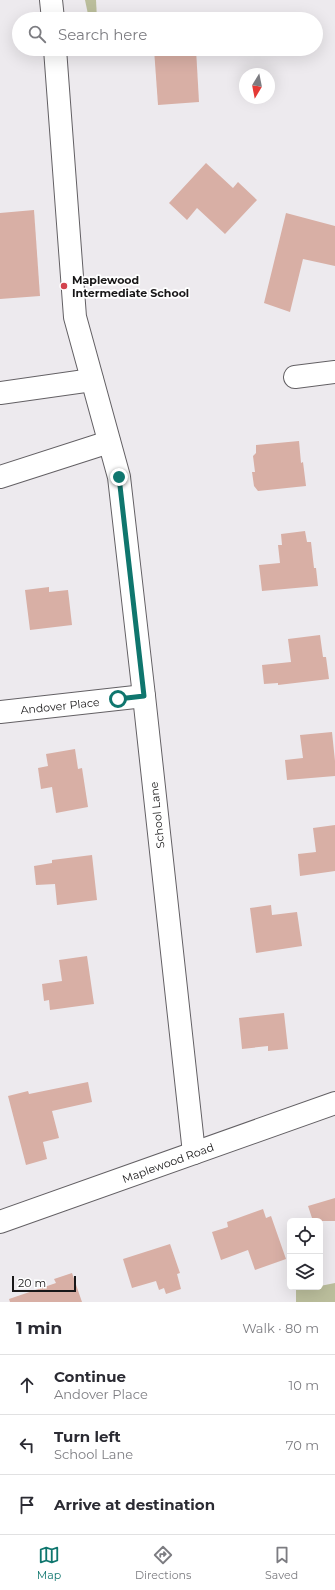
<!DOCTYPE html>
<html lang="en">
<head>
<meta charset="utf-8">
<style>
	body { margin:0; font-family:Montserrat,sans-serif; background:#f7f7f7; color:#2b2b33 }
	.controls { position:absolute; right:12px; bottom:12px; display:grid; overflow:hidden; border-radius:6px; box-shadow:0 4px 16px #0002 }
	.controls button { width:36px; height:36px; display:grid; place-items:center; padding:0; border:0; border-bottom:1px solid #e1e1e2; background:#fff; color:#2b2b33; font:20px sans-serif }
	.compass { position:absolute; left:239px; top:68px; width:36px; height:36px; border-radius:50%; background:#fff; box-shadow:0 4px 16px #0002; rotate:190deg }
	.scale { position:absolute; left:12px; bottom:10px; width:64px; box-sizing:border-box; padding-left:4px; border:2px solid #181718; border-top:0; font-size:11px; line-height:14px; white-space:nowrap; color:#181718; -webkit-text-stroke:3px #fff; paint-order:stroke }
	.stop { position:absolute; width:12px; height:12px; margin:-9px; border:3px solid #0f766e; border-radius:50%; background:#fff }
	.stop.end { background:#0f766e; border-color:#fff; box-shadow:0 1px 4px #0008 }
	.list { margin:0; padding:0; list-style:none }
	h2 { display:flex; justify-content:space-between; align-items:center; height:52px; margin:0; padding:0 16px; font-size:17px }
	h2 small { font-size:13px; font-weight:400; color:#7c7c81 }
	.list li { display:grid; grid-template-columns:26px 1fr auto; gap:12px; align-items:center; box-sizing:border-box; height:60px; padding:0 16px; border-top:1px solid #e1e1e2 }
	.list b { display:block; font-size:15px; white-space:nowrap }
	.list p { margin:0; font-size:13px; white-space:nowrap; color:#7c7c81 }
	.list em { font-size:13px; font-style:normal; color:#7c7c81 }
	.icon { flex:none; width:22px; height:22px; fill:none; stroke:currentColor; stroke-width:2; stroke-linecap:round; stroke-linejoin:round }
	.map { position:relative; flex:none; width:335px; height:1302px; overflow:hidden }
	.search { position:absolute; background:#fff; box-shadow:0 4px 16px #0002; left:12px; right:12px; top:12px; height:44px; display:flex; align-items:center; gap:10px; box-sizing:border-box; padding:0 14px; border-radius:22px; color:#7c7c81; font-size:15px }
	.sheet { height:232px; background:#fff }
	nav { display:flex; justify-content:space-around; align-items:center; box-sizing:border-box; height:56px; border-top:1px solid #e1e1e2; background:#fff; font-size:11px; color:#7c7c81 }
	nav a { display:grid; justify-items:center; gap:2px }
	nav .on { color:#0f766e }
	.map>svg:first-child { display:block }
	.green { fill:#bbbe9c }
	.building { fill:#d8afa5 }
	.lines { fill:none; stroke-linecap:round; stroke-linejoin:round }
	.minor-casing { stroke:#636064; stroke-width:24 }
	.minor { stroke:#fff; stroke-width:22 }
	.route { stroke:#0f766e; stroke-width:5 }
	.poi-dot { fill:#d3434e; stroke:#fff; stroke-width:1.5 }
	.labels { text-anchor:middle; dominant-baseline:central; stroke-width:3.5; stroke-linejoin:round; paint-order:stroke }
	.poi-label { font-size:11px; font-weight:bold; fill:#181718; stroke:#fff; text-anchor:start }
	.street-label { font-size:11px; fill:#181718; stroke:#fff }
</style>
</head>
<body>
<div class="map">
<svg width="335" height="1302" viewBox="0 0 335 1302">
	<rect width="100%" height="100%" fill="#edeaee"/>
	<g class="green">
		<path d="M85,0H96L97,19H89Z"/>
		<path d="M335,1283V1302H296V1290L320,1287V1286Z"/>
	</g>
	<g class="building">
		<path d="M154,49H196L199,102L158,105Z"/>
		<path d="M206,163L233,188L238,182L257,200L225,234L197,208L187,220L169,203Z"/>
		<path d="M34,210L40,296L0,299V213Z"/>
		<path d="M286,213L335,226V266L303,259L290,312L264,303Z"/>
		<path d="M299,441L301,463L303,462L306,486L258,491L254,486L252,472H255L253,456L256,453V445Z"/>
		<path d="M305,531L307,542H311L314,568H316L318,586L262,591L259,565L280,563L278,545H282L281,534Z"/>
		<path d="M49,587V592L68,590L72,625L30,630L25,590Z"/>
		<path d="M320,635L323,657H326L329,679L278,685V683L264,684L262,665L291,662L288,639Z"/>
		<path d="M332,732L335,761V776L287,780L285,760L303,758L300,735Z"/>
		<path d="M75,749L78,769L82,768L88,807L56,813L52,787L41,789L38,768L48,766L46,754Z"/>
		<path d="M335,825V871L300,876L298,854L316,852L313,828Z"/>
		<path d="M92,855L97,900L57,905L55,884L36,885L34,866L52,863V860Z"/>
		<path d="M271,905L272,915L297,912L302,946L256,953L250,908Z"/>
		<path d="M87,956L94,1004L50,1010L49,1000L44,1001L42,984L62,981L59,960Z"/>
		<path d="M284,1013L288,1049L268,1051V1046L242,1049L239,1018Z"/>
		<path d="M88,1082L92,1102L52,1111L59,1138L43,1142L47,1159L26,1165L8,1096L28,1091L29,1094Z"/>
		<path d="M335,1198V1221H313L308,1206Z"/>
		<path d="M263,1209L266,1218L271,1216L286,1259L255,1270L248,1250L221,1260L212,1232L228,1227L227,1222Z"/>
		<path d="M170,1244L180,1273L177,1274L181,1289L166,1294L164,1288L159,1290L156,1281L132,1288L123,1259Z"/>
		<path d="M72,1273L82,1302H10L9,1299L56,1283L54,1279Z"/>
	</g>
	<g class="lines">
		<g class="minor-casing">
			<g id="minor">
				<path d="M51,0L53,19"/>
				<path d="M55,49L75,317L119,477L144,696L194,1153"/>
				<path d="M295,377L335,372"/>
				<path d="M0,393L92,380"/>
				<path d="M0,477L109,442"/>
				<path d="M0,712L144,696"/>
				<path d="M0,1222L335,1103"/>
			</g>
		</g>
		<use href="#minor" class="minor"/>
	</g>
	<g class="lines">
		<path class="route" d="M118,699L144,696L119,477"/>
	</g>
	<circle class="poi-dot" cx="64" cy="286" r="4"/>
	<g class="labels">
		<g class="poi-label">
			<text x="72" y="280">Maplewood<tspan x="72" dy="13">Intermediate School</tspan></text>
		</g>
		<g class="street-label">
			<text transform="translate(60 706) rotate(-6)">Andover Place</text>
			<text transform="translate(157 815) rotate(-96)">School Lane</text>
			<text transform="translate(168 1163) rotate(-20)">Maplewood Road</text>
		</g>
	</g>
</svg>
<div class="controls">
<button><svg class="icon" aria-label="locate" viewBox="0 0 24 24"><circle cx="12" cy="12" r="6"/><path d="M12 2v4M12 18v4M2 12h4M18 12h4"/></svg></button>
<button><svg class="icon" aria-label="layers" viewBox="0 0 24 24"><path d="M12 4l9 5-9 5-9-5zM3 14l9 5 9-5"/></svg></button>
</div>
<svg class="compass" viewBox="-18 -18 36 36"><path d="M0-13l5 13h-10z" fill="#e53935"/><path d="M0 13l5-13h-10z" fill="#7c7c81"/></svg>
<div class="scale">20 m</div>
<div class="stop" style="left:118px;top:699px"></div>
<div class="stop end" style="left:119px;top:477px"></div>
<div class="search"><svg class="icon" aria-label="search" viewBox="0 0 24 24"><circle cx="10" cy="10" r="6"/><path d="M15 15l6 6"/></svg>Search here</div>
</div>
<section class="sheet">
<h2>1 min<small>Walk · 80 m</small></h2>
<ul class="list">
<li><svg class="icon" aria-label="ahead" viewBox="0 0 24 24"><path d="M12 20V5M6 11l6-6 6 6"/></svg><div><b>Continue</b><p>Andover Place</p></div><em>10 m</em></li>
<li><svg class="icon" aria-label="left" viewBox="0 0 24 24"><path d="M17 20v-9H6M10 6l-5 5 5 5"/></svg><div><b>Turn left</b><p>School Lane</p></div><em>70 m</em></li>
<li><svg class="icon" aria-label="arrive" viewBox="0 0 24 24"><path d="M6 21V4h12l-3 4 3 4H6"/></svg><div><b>Arrive at destination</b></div></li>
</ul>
</section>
<nav>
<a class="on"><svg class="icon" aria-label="map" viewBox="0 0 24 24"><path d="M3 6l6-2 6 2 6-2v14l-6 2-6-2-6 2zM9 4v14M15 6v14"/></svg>Map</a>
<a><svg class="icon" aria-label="directions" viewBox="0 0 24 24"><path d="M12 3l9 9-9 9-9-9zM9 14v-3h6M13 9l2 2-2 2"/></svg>Directions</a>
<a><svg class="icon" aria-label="saved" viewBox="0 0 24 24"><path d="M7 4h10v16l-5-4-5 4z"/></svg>Saved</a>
</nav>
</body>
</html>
